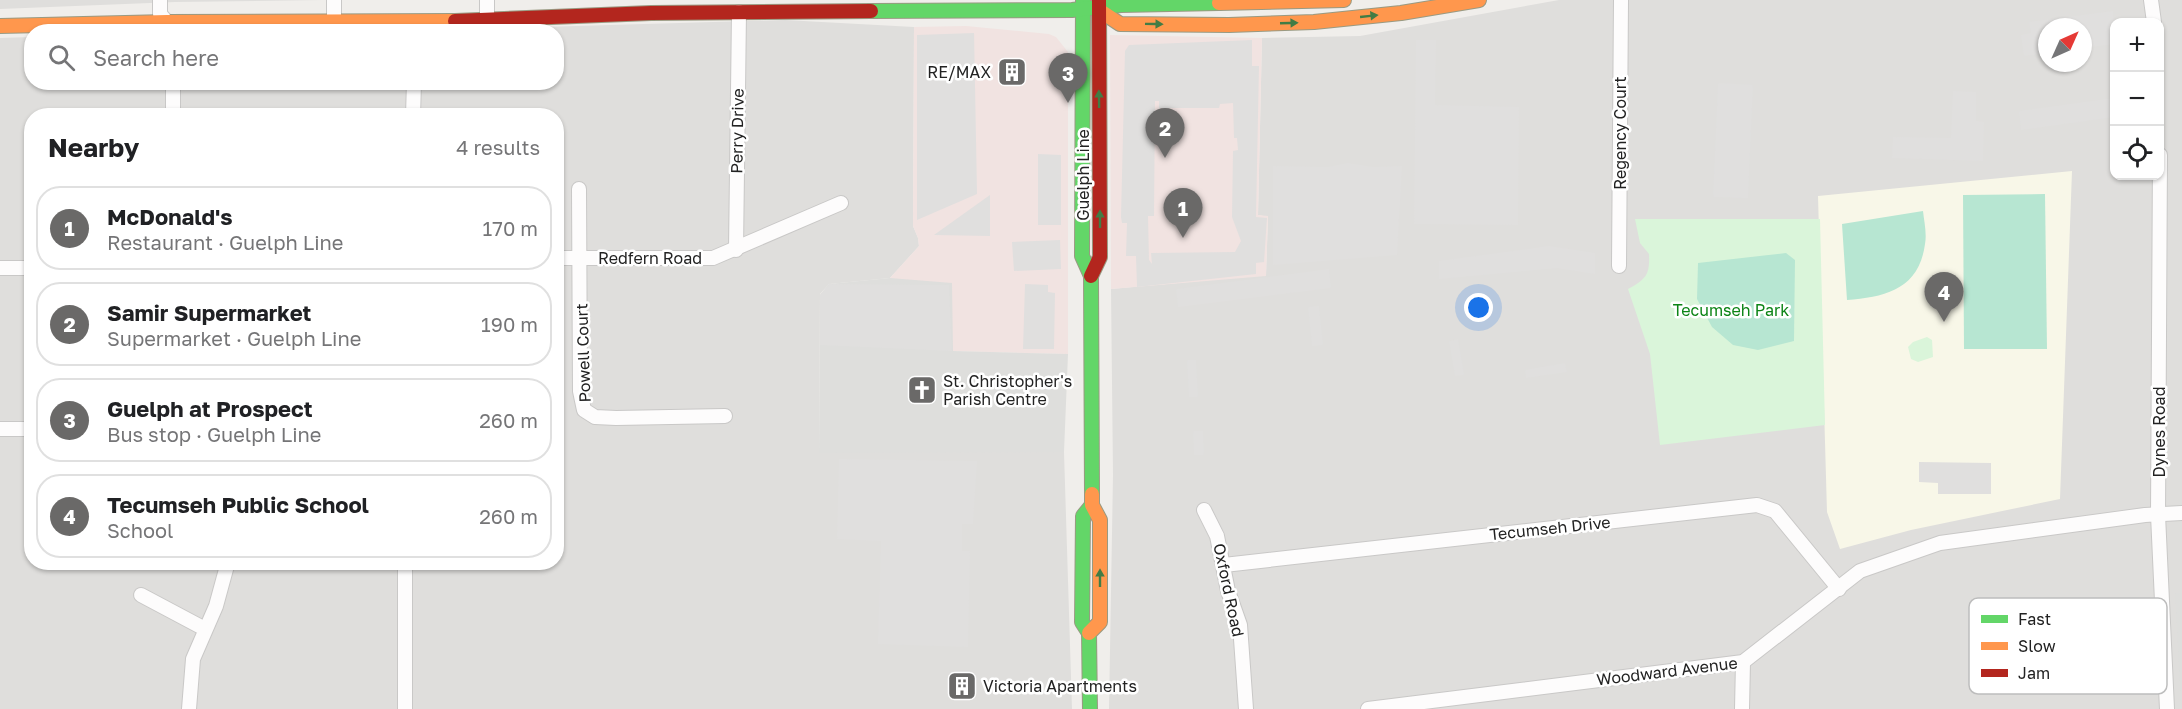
<!DOCTYPE html>
<html lang="en">
<head>
<meta charset="utf-8">
<style>
	body { margin:0; font-family:"Golos Text",sans-serif; background:#f6f6f6; color:#202124 }
	.controls { position:absolute; right:18px; top:18px; display:grid; overflow:hidden; border-radius:12px; box-shadow:0 2px 4px #0004 }
	.controls button { width:54px; height:54px; display:grid; place-items:center; padding:0; border:0; border-bottom:2px solid #e0e0e0; background:#fff; color:#202124; font:30px sans-serif }
	.compass { position:absolute; left:2038px; top:18px; width:54px; height:54px; border-radius:50%; background:#fff; box-shadow:0 2px 4px #0004; rotate:45deg }
	.you { position:absolute; left:1479px; top:308px; width:21px; height:21px; margin:-15px; border:4px solid #fff; border-radius:50%; background:#1a73e8; box-shadow:0 0 0 9px #1a73e833 }
	.badge { display:grid; place-items:center; width:39px; height:39px; border-radius:50%; background:#6a6968; color:#fff; font-size:20px; font-weight:700 }
	.pin { position:absolute; translate:-50% -50px; filter:drop-shadow(0 2px 3px #0008) }
	.pin::after { content:''; position:absolute; top:32px; width:21px; height:18px; background:inherit; clip-path:polygon(0 0,100% 0,50% 100%) }
	.list { margin:0; padding:0; list-style:none }
	h2 { display:flex; justify-content:space-between; align-items:center; height:78px; margin:0; padding:0 24px; font-size:26px }
	h2 small { font-size:20px; font-weight:400; color:#757577 }
	.list li { display:grid; grid-template-columns:39px 1fr auto; gap:18px; align-items:center; box-sizing:border-box; height:84px; margin:0 12px 12px; padding:0 12px; border:2px solid #e0e0e0; border-radius:24px }
	.list b { display:block; font-size:22px; white-space:nowrap }
	.list p { margin:0; font-size:20px; white-space:nowrap; color:#757577 }
	.list em { font-size:20px; font-style:normal; color:#757577 }
	.icon { flex:none; width:33px; height:33px; fill:none; stroke:currentColor; stroke-width:2; stroke-linecap:round; stroke-linejoin:round }
	.map { position:relative; flex:none; width:2182px; height:709px; overflow:hidden }
	.search { position:absolute; background:#fff; box-shadow:0 2px 4px #0004; left:24px; top:24px; width:540px; height:66px; display:flex; align-items:center; gap:15px; box-sizing:border-box; padding:0 21px; border-radius:24px; color:#757577; font-size:22px }
	.panel { position:absolute; background:#fff; box-shadow:0 2px 4px #0004; left:24px; top:108px; width:540px; height:462px; border-radius:24px }
	.map>svg:first-child { display:block }
	.residential { fill:#dfdedc; fill-rule:evenodd }
	.commercial { fill:#f1e3e1 }
	.education { fill:#f8f7e8 }
	.religious { fill:#dededc }
	.park { fill:#daf5da }
	.pitch { fill:#b7e6d2 }
	.parking { fill:#e0dfde; fill-rule:evenodd }
	.lines { fill:none; stroke-linecap:round; stroke-linejoin:round }
	.street-casing { stroke:#c9c8c7; stroke-width:16 }
	.fast-casing { stroke:#999a82; stroke-width:16 }
	.slow-casing { stroke:#999a82; stroke-width:16 }
	.jam-casing { stroke:#999a82; stroke-width:16 }
	.street { stroke:#fdfcfc; stroke-width:14 }
	.fast { stroke:#63d668; stroke-width:14 }
	.slow { stroke:#ff974d; stroke-width:14 }
	.jam { stroke:#b3261e; stroke-width:14 }
	.oneway { fill:#427c45 }
	.labels { text-anchor:middle; dominant-baseline:central; stroke-width:5; stroke-linejoin:round; paint-order:stroke }
	.poi-label { font-size:16px; fill:#222; stroke:#fff; text-anchor:start }
	.street-label { font-size:16px; fill:#222; stroke:#fff }
	.park-label { font-size:16px; fill:#0c8416; stroke:#fff }
	.key { fill:#fff; stroke:#bdbdbd; stroke-width:1.5 }
	.key-label { font-size:16px; fill:#222 }
</style>
</head>
<body>
<div class="map">
<svg width="2182" height="709" viewBox="0 0 2182 709">
	<rect width="100%" height="100%" fill="#f0eeeb"/>
	<g class="residential">
		<path d="M0,0H323L175,2L0,9Z"/>
		<path d="M1559,0H2182V709H1109L1113,475L1111,289L1266,275L1268,217L1258,215L1262,38L1360,36ZM2114,22H2160V176H2114ZM2047,27H2083V63H2047Z"/>
		<path d="M785,20L914,27L913,226L918,238L919,246L890,278L829,284L820,294L819,452H1064L1072,709H0V38L31,37L32,82H556V32L406,31ZM32,116H556V562H32Z"/>
	</g>
	<g class="commercial">
		<path d="M966,26L1049,34L1056,37L1068,52V354L953,351L890,278L919,246L918,238L913,226L914,27Z"/>
		<path d="M1110,35L1262,38L1258,215L1268,216L1266,276L1111,289Z"/>
	</g>
	<path class="education" d="M2072,171L2060,499L1911,530L1840,549L1827,512L1818,196Z"/>
	<g class="religious">
		<path d="M890,278L952,283L953,351L1068,354L1064,452L819,453L820,295L829,284Z"/>
		<path d="M2175,593H2182V709H2181Z"/>
	</g>
	<g class="park">
		<path d="M1635,219H1820L1825,425L1660,445L1650,354L1628,289C1646,279 1650,275 1649,254L1640,243Z"/>
		<path d="M1927,337L1932,340L1933,357L1918,362L1911,359L1908,347L1913,342Z"/>
	</g>
	<g class="pitch">
		<path d="M2045,194L2047,349H1964L1963,195Z"/>
		<path d="M1923,211C1924,221 1927,233 1925,244C1919,289 1886,297 1847,300L1842,224Z"/>
		<path d="M1786,253L1795,260L1794,341L1758,350L1733,345L1712,327L1697,299L1698,263Z"/>
	</g>
	<g class="parking">
		<path d="M2113,11L2114,44L2083,48V27H2047V53L2024,56L2021,35L2031,33L2029,22Z"/>
		<path d="M974,33L977,194L917,220V35Z"/>
		<path d="M1252,40V66H1259L1256,217L1267,218L1264,262L1256,263V274L1137,287L1136,256H1126L1127,223H1122L1121,217L1125,51L1129,45ZM1155,101H1159V108H1219L1220,104L1233,103L1234,138H1237L1238,150L1233,151L1232,217L1241,241L1235,252L1151,253L1152,264L1149,260L1148,216H1154Z"/>
		<path d="M1416,40H1436L1435,105L1519,107L1518,225L1414,224Z"/>
		<path d="M1718,83L1753,85L1748,198L1713,197Z"/>
		<path d="M1953,91L1976,92V121L1984,122L1983,161L1892,158L1893,137L1951,138Z"/>
		<path d="M2114,98V117L2021,130L2019,111Z"/>
		<path d="M1038,154L1061,155V225H1038Z"/>
		<path d="M1348,163L1373,167L1402,166L1397,255L1273,265V166L1328,167Z"/>
		<path d="M990,195V236L934,235Z"/>
		<path d="M1060,240L1061,269L1014,271L1012,242Z"/>
		<path d="M1549,246L1595,253V274L1557,268L1439,279V261Z"/>
		<path d="M1329,269L1331,288L1178,307L1176,289Z"/>
		<path d="M829,284L949,285L952,351L820,345V295Z"/>
		<path d="M1025,284L1048,285V292L1055,293L1054,349H1023Z"/>
		<path d="M1319,306L1323,345L1312,346L1308,307Z"/>
		<path d="M1458,339L1464,375L1455,376L1449,341Z"/>
		<path d="M1187,360H1196L1198,397H1189Z"/>
		<path d="M1565,363L1567,372L1526,378L1525,370Z"/>
		<path d="M1193,431H1203L1204,455H1194Z"/>
		<path d="M839,459L977,461L973,524H962V551H970L968,647L878,644L881,541L837,539Z"/>
		<path d="M1919,462L1991,463V494H1938V483L1919,482Z"/>
	</g>
	<g class="lines">
		<g class="street-casing">
			<g id="street">
				<path d="M160,0V14L167,22L168,28"/>
				<path d="M2151,0L2154,22"/>
				<path d="M487,19V0"/>
				<path d="M334,21V0"/>
				<path d="M173,116V82"/>
				<path d="M413,116L414,82"/>
				<path d="M2160,155L2158,515L2167,709"/>
				<path d="M579,189L580,391L584,410L595,417L616,418L725,416"/>
				<path d="M736,250L739,12"/>
				<path d="M556,258H713L841,203"/>
				<path d="M1619,266L1621,0"/>
				<path d="M0,268H32"/>
				<path d="M0,429H32"/>
				<path d="M1204,510L1217,536L1228,591L1240,625L1246,709"/>
				<path d="M405,562V709"/>
				<path d="M1224,565L1757,505L1775,511L1839,589"/>
				<path d="M141,595L205,629"/>
				<path d="M189,709L193,659L216,606L228,562"/>
				<path d="M1368,709L1743,662L1860,571L1940,543L2145,515L2182,513"/>
				<path d="M1742,709L1743,662"/>
			</g>
		</g>
		<g class="fast-casing">
			<g id="fast">
				<path d="M1083,0L1082,256L1091,276L1092,494"/>
				<path d="M871,11L1072,10L1121,5L1219,3"/>
				<path d="M1090,709L1089,633L1082,622L1083,516L1092,505"/>
			</g>
		</g>
		<g class="slow-casing">
			<g id="slow">
				<path d="M1219,3L1344,0"/>
				<path d="M1099,10L1120,24L1229,25L1314,22L1401,13L1479,0"/>
				<path d="M0,26L167,22L455,21"/>
				<path d="M1089,633L1100,622V520L1092,505V494"/>
			</g>
		</g>
		<g class="jam-casing">
			<g id="jam">
				<path d="M455,21L651,13L871,11"/>
				<path d="M1091,276L1100,257L1099,0"/>
			</g>
		</g>
		<use href="#street" class="street"/>
		<use href="#fast" class="fast"/>
		<use href="#slow" class="slow"/>
		<use href="#jam" class="jam"/>
	</g>
	<defs><path id="oneway-solid" d="M-6-.8H1V-3.2L6.5 0L1 3.2V.8H-6Z" transform="scale(1.5)"/></defs>
	<g class="oneway">
		<use href="#oneway-solid" transform="translate(1369 16) rotate(-6)"/>
		<use href="#oneway-solid" transform="translate(1289 23) rotate(-2)"/>
		<use href="#oneway-solid" transform="translate(1154 24) rotate(1)"/>
		<use href="#oneway-solid" transform="translate(1099 99) rotate(-91)"/>
		<use href="#oneway-solid" transform="translate(1100 219) rotate(-90)"/>
		<use href="#oneway-solid" transform="translate(1100 578) rotate(-90)"/>
	</g>
	<defs>
		<g id="building-square" transform="scale(1.5)"><rect x="-9" y="-9" width="18" height="18" rx="4" fill="#6a6968" stroke="#fff"/><path d="M-4-6H4V6H1V3H-1V6H-4ZM-2.5-4.3h1.7v1.8h-1.7ZM.8-4.3h1.7v1.8H.8ZM-2.5-1h1.7V.8h-1.7ZM.8-1h1.7V.8H.8Z" fill="#fff"/></g>
		<g id="church-square" transform="scale(1.5)"><rect x="-9" y="-9" width="18" height="18" rx="4" fill="#6a6968" stroke="#fff"/><path d="M-1.2-6h2.4v3.5h3.3v2.4h-3.3V6h-2.4V-.1h-3.3v-2.4h3.3Z" fill="#fff"/></g>
	</defs>
	<g fill-rule="evenodd">
		<use href="#building-square" x="1012" y="72"/>
		<use href="#church-square" x="922" y="390"/>
		<use href="#building-square" x="962" y="686"/>
	</g>
	<g class="labels">
		<g class="poi-label">
			<text x="991" y="72" text-anchor="end">RE/MAX</text>
			<text x="943" y="381">St. Christopher's<tspan x="943" dy="18">Parish Centre</tspan></text>
			<text x="983" y="686">Victoria Apartments</text>
		</g>
		<g class="street-label">
			<text transform="translate(737 131) rotate(-89)">Perry Drive</text>
			<text transform="translate(1620 133) rotate(-90)">Regency Court</text>
			<text transform="translate(1083 175) rotate(-90)">Guelph Line</text>
			<text x="650" y="258">Redfern Road</text>
			<text transform="translate(583 353) rotate(-92)">Powell Court</text>
			<text transform="translate(2159 432) rotate(-90)">Dynes Road</text>
			<text transform="translate(1550 528) rotate(-6)">Tecumseh Drive</text>
			<text transform="translate(1229 590) rotate(78)">Oxford Road</text>
			<text transform="translate(1667 671) rotate(-7)">Woodward Avenue</text>
		</g>
		<g class="park-label">
			<text x="1731" y="310">Tecumseh Park</text>
		</g>
	</g>
	<rect x="1969" y="598" width="198" height="96" rx="9" class="key"/>
	<rect x="1981" y="615" width="27" height="8" fill="#63d668"/>
	<rect x="1981" y="642" width="27" height="8" fill="#ff974d"/>
	<rect x="1981" y="669" width="27" height="8" fill="#b3261e"/>
	<g class="key-label">
		<text x="2018" y="625">Fast</text>
		<text x="2018" y="652">Slow</text>
		<text x="2018" y="679">Jam</text>
	</g>
</svg>
<div class="controls">
<button>+</button>
<button>−</button>
<button><svg class="icon" aria-label="locate" viewBox="0 0 24 24"><circle cx="12" cy="12" r="6"/><path d="M12 2v4M12 18v4M2 12h4M18 12h4"/></svg></button>
</div>
<svg class="compass" viewBox="-18 -18 36 36"><path d="M0-13l5 13h-10z" fill="#e53935"/><path d="M0 13l5-13h-10z" fill="#757577"/></svg>
<div class="you"></div>
<div class="pin badge" style="left:1183px;top:238px">1</div>
<div class="pin badge" style="left:1165px;top:158px">2</div>
<div class="pin badge" style="left:1068px;top:103px">3</div>
<div class="pin badge" style="left:1944px;top:322px">4</div>
<div class="search"><svg class="icon" aria-label="search" viewBox="0 0 24 24"><circle cx="10" cy="10" r="6"/><path d="M15 15l6 6"/></svg>Search here</div>
<section class="panel">
<h2>Nearby<small>4 results</small></h2>
<ul class="list">
<li><span class="badge">1</span><div><b>McDonald's</b><p>Restaurant · Guelph Line</p></div><em>170 m</em></li>
<li><span class="badge">2</span><div><b>Samir Supermarket</b><p>Supermarket · Guelph Line</p></div><em>190 m</em></li>
<li><span class="badge">3</span><div><b>Guelph at Prospect</b><p>Bus stop · Guelph Line</p></div><em>260 m</em></li>
<li><span class="badge">4</span><div><b>Tecumseh Public School</b><p>School</p></div><em>260 m</em></li>
</ul>
</section>
</div>
</body>
</html>
